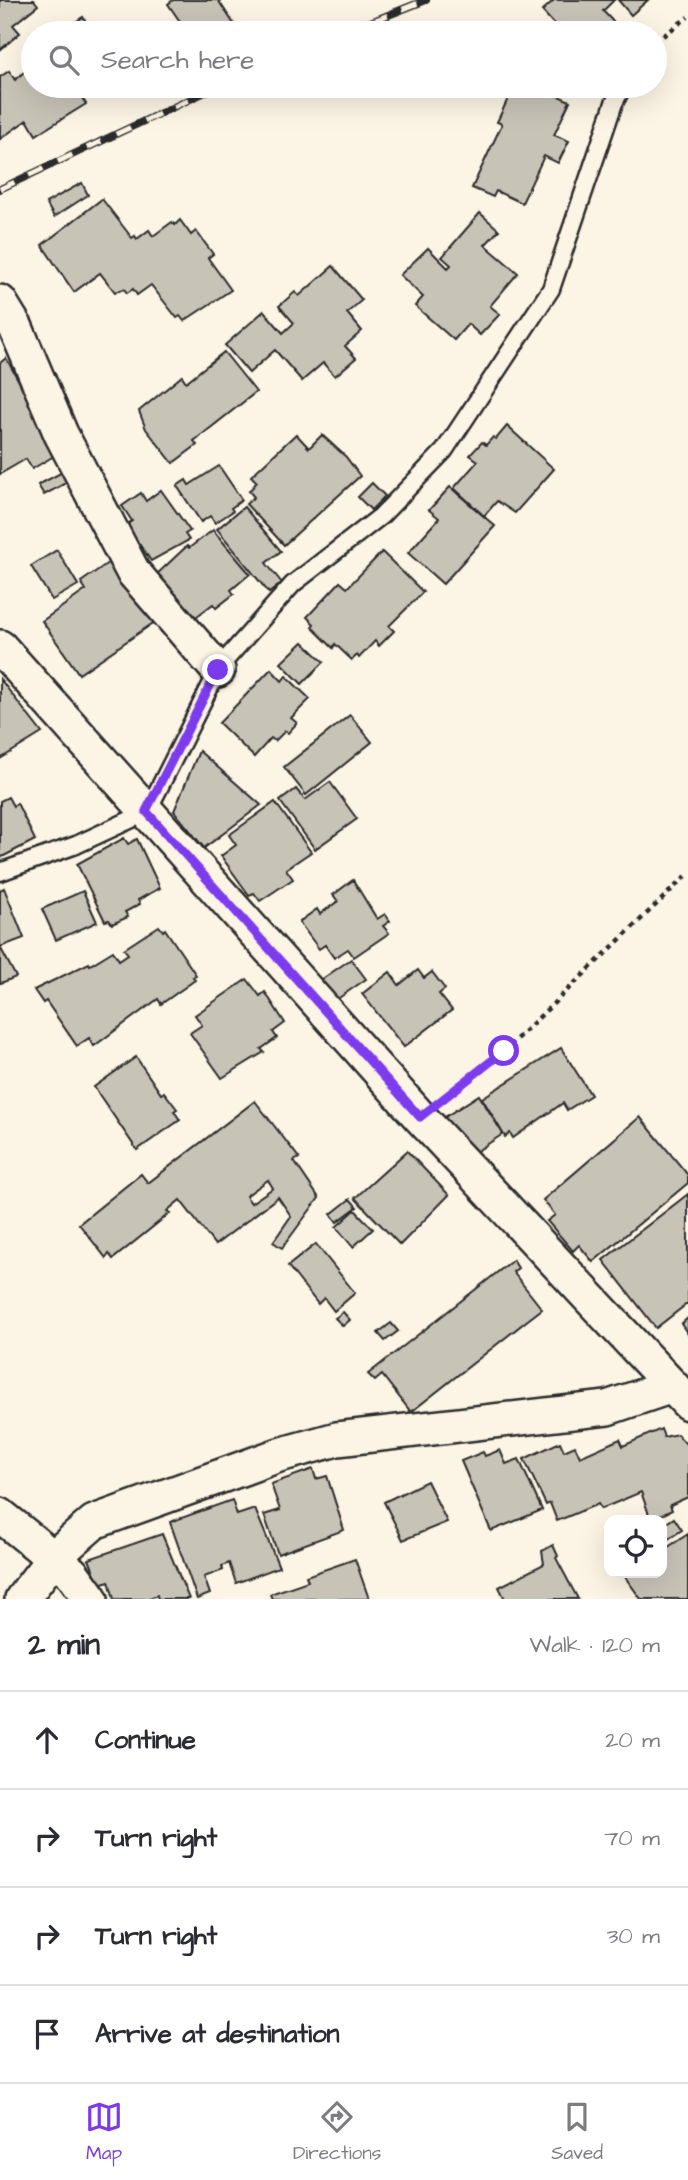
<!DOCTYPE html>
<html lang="en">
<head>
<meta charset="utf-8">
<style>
	body { margin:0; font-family:"Architects Daughter",sans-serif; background:#f7f7f7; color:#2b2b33 }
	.controls { position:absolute; right:21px; bottom:21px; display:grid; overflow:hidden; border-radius:14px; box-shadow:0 7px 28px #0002 }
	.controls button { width:63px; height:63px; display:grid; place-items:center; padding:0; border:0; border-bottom:2px solid #e1e1e2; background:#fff; color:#2b2b33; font:35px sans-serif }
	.stop { position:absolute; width:21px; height:21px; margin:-16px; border:5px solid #7c3aed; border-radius:50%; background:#fff }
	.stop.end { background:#7c3aed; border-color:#fff; box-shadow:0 2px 7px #0008 }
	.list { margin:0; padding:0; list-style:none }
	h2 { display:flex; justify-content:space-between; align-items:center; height:91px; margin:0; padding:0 28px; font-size:30px }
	h2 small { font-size:23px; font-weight:400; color:#7c7c81 }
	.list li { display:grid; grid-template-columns:46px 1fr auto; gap:21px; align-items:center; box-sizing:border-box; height:98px; padding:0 28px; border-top:2px solid #e1e1e2 }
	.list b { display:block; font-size:26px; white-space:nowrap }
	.list em { font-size:23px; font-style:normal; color:#7c7c81 }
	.icon { flex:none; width:38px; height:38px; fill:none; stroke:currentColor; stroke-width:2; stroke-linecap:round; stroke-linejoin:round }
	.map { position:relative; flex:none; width:688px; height:1599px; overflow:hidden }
	.search { position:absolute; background:#fff; box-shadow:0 7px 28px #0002; left:21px; right:21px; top:21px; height:77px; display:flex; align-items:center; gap:18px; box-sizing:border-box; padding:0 24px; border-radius:38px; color:#7c7c81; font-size:26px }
	.sheet { height:483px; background:#fff }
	nav { display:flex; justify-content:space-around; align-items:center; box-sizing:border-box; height:98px; border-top:2px solid #e1e1e2; background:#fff; font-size:19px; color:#7c7c81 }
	nav a { display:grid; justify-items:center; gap:4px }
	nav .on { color:#7c3aed }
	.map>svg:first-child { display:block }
	.building { fill:#c8c3b7; stroke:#2b2b2b; stroke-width:2; fill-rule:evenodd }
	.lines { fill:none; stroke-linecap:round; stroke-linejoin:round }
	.lane-casing { stroke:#2b2b2b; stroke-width:21 }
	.street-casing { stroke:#2b2b2b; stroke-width:38 }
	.path { stroke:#2b2b2b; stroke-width:4.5; stroke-dasharray:5 5; stroke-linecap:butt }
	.lane { stroke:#fcf5e5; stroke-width:16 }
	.street { stroke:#fcf5e5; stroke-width:33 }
	.rail-casing { stroke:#2b2b2b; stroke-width:8 }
	.rail { stroke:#fcf5e5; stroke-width:5; stroke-dasharray:16; stroke-linecap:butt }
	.route { stroke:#7c3aed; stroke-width:9 }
</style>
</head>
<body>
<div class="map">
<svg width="688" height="1599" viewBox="0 0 688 1599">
	<rect width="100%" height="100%" fill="#fcf5e5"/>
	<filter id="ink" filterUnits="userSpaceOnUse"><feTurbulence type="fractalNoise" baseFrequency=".0143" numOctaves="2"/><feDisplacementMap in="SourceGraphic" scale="14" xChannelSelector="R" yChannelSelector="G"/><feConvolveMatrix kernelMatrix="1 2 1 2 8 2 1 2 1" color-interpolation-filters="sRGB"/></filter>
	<g filter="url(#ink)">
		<g class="building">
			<path d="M0,0H34L38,5L13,25L20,33L0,50Z"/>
			<path d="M173,0H218L236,27L226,33H188L168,4Z"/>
			<path d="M554,0H614L603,11L619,28L613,33H562L542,11Z"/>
			<path d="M618,0H648L631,15Z"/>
			<path d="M83,17L94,33H59Z"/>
			<path d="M33,64V86H74L86,104L36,135L27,120L0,139V77L9,71L15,80Z"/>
			<path d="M514,86H536L570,101L554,135L569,141L558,163L544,156L522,203L496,191L493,197L472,188L502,124L497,122Z"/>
			<path d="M82,183L88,195L54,217L46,203Z"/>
			<path d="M102,199L132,238L135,236L137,239L149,230L153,236L172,222L175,225L180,220L191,235L196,231L213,254L208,258L231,290L184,321L180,316L177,318L151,285L137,295L133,289L127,293L124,289L115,292L100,273L74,292L42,245Z"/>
			<path d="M480,213L499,230L485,245L518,273L490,306L500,314L480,335L468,324L454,340L415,306L423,297L400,275L428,248L448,268L451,265L442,257Z"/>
			<path d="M333,266L362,300L347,313L362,331L345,346L356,358L335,376L323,363L302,381L275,350L249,373L225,345L264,311L283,333L294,323L279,306L295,292L299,296Z"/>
			<path d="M224,352L256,392L194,441L197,445L173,463L146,429L139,411L182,376L186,382Z"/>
			<path d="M6,358L59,453L32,469L26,459L0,474V363Z"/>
			<path d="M507,426L554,469L515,513L497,501L484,516L454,488L478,461L470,455L482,442L486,445L493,437L496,439Z"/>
			<path d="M296,434L309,448L322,435L346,457L360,476L284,545L246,504L254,497L249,491L257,482L251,476Z"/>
			<path d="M219,466L242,500L231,508L233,511L215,523L210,516L201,522L177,486L186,480L189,485Z"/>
			<path d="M68,469L73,479L44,495L38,485Z"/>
			<path d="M372,483L385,496L371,510L358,497Z"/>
			<path d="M450,487L495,526L443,584L408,553L439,518L429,510Z"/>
			<path d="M161,490L190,531L185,534L189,540L151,561L126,525L132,521L122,506L141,493L146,501Z"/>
			<path d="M244,507L281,551L266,563L282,583L269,593L217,529Z"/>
			<path d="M213,530L250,574L231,590L234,594L216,608L213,604L192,620L156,575L187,546L189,548Z"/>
			<path d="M57,550L78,585L52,600L31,566Z"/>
			<path d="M382,552L423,592L389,626L394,631L379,646L375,641L359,658L357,655L352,660L335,644L333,648L312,627L314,624L307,617L340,582L347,588Z"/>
			<path d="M112,560L159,619L79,674L42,621L86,590L81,582Z"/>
			<path d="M303,642L324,662L302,684L281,663Z"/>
			<path d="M271,669L282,681L286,676L310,699L291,718L297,723L288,733L285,731L275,741L271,738L254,757L219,723Z"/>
			<path d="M0,679L42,733L0,759Z"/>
			<path d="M350,715L372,742L306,795L284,767Z"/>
			<path d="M199,751L261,805L204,848L174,811Z"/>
			<path d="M330,782L357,819L315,849L280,801L296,789L305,800Z"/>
			<path d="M8,797L13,806L17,803L35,840L0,858V801Z"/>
			<path d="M275,802L311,852L286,869L293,879L260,901L254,893L249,895L221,856L236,845L229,835Z"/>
			<path d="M124,838L128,844L137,839L160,888L138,900L140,904L125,912L128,917L112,924L109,920L105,921L77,864Z"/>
			<path d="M353,880L377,919L385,914L390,921L383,926L389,933L354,957L348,949L334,958L325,945L319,949L299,922L317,909L320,914L338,901L333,895Z"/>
			<path d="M4,888L24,938L0,947L16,977L1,983H0V890Z"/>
			<path d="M83,891L97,922L56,940L42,909Z"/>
			<path d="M159,926L163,931L165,929L196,975L193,977L195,980L161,1004L158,999L94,1046L89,1038L77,1046L46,1001L43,1003L34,990L89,963L90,965L113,951L119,960L128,954L124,949Z"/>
			<path d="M351,959L366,979L336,1000L321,980Z"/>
			<path d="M418,970L424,978L432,972L445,989L439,994L452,1010L404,1047L362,994L390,972L399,985Z"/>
			<path d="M247,979L260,996L265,992L285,1023L273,1032L277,1038L261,1049L264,1052L222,1078L190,1033L202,1025L195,1015Z"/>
			<path d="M561,1048L591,1095L567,1110L563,1103L513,1138L510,1133L505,1137L482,1098Z"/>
			<path d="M136,1057L161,1094L164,1092L177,1109L174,1111L180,1120L137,1150L94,1087Z"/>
			<path d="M479,1095L503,1134L474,1153L442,1119Z"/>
			<path d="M255,1101L299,1158L294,1161L319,1198L282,1248L273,1242L291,1216L278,1197L215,1245L180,1200L167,1211L170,1213L113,1259L109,1254L106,1258L79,1224L141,1174L148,1183ZM268,1180L273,1188L251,1203L246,1196Z"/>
			<path d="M640,1117L688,1175V1183L593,1262L579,1245L573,1251L547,1221L555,1215L543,1200Z"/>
			<path d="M407,1151L449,1195L400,1245L355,1198Z"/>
			<path d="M688,1194V1303L656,1328L603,1260Z"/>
			<path d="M350,1199L357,1207L337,1222L331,1214Z"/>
			<path d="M355,1210L373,1229L353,1247L336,1227Z"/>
			<path d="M316,1244L355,1293L334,1311L324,1298L318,1304L288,1266Z"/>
			<path d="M513,1260L518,1268L513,1272L542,1309L529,1319L411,1412L382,1375L375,1381L368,1374Z"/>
			<path d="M343,1312L350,1320L343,1326L335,1318Z"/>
			<path d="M688,1318V1334L681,1324Z"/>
			<path d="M391,1323L398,1331L385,1341L378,1333Z"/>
			<path d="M661,1429L664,1437L677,1434L688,1446V1497L670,1505L672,1510L651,1520L641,1492L601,1509L598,1504L557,1521L550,1503L546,1505L524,1459L560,1442L564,1451L575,1446L580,1457L620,1439L623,1446Z"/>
			<path d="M500,1450L506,1464L519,1459L542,1510L491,1531L461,1461L483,1452L485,1456Z"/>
			<path d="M313,1469L316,1479L327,1476L344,1530L278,1554L264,1515L280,1510L271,1484Z"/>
			<path d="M427,1481L447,1522L403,1540L384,1502Z"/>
			<path d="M232,1500L237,1515L255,1509L279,1567L236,1583L229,1563L222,1566L223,1570L204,1577L210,1594L197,1599L170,1522Z"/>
			<path d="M674,1518L682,1530L662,1543V1526Z"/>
			<path d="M162,1534L189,1599H158L157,1595L147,1599H114L109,1581L99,1584L89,1559Z"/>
			<path d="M688,1534V1599H641L625,1577L631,1573H662V1551Z"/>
			<path d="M553,1545L558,1556L556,1558L578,1599H505L499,1587L544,1564L542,1551Z"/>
			<path d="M355,1559L369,1599H272L270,1594L308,1581L306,1576Z"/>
		</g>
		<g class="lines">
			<g class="lane-casing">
				<path id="lane" d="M0,872L76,845L147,812L221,665L293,584L381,516L444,451L551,289L614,103L623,86"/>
			</g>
			<g class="street-casing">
				<g id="street">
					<path d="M0,302L16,328L61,434L133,572L218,670"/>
					<path d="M0,647L420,1117L688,1403"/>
					<path d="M0,1515L72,1573L91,1599"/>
					<path d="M22,1599L54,1557L94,1522L279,1455L337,1439L607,1408L672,1386"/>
				</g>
			</g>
			<g class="path">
				<path d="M655,42L688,17"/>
				<path d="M447,1096L504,1051L688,874"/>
			</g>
			<use href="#lane" class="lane"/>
			<use href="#street" class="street"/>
			<g class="rail-casing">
				<g id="rail">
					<path d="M343,33L426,0"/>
					<path d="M0,189L218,86"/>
				</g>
			</g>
			<use href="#rail" class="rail"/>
		</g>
	</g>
	<g class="lines" filter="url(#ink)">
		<path class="route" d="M218,670L146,811L420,1117L504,1051"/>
	</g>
</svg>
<div class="controls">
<button><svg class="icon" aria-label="locate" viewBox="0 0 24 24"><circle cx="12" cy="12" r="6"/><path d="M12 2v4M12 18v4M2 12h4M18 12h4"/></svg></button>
</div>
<div class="stop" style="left:504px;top:1051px"></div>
<div class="stop end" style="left:218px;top:670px"></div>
<div class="search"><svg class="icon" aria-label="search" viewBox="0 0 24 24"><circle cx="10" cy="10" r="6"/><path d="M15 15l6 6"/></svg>Search here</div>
</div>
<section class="sheet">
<h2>2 min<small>Walk · 120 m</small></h2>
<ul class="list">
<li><svg class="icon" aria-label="ahead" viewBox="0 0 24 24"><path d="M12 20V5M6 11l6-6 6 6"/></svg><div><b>Continue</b></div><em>20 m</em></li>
<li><svg class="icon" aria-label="right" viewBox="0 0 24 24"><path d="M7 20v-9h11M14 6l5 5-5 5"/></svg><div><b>Turn right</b></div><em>70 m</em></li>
<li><svg class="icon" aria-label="right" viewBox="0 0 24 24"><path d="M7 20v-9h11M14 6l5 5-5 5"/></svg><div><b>Turn right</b></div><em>30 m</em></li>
<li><svg class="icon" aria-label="arrive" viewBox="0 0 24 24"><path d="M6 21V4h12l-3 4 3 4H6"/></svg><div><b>Arrive at destination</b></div></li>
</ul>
</section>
<nav>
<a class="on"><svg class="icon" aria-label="map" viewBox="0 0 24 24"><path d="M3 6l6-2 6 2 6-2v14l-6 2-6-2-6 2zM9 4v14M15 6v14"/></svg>Map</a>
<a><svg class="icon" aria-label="directions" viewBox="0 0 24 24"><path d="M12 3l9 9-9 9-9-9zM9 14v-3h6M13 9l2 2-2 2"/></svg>Directions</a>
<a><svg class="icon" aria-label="saved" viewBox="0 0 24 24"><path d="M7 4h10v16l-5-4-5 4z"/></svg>Saved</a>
</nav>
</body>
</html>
